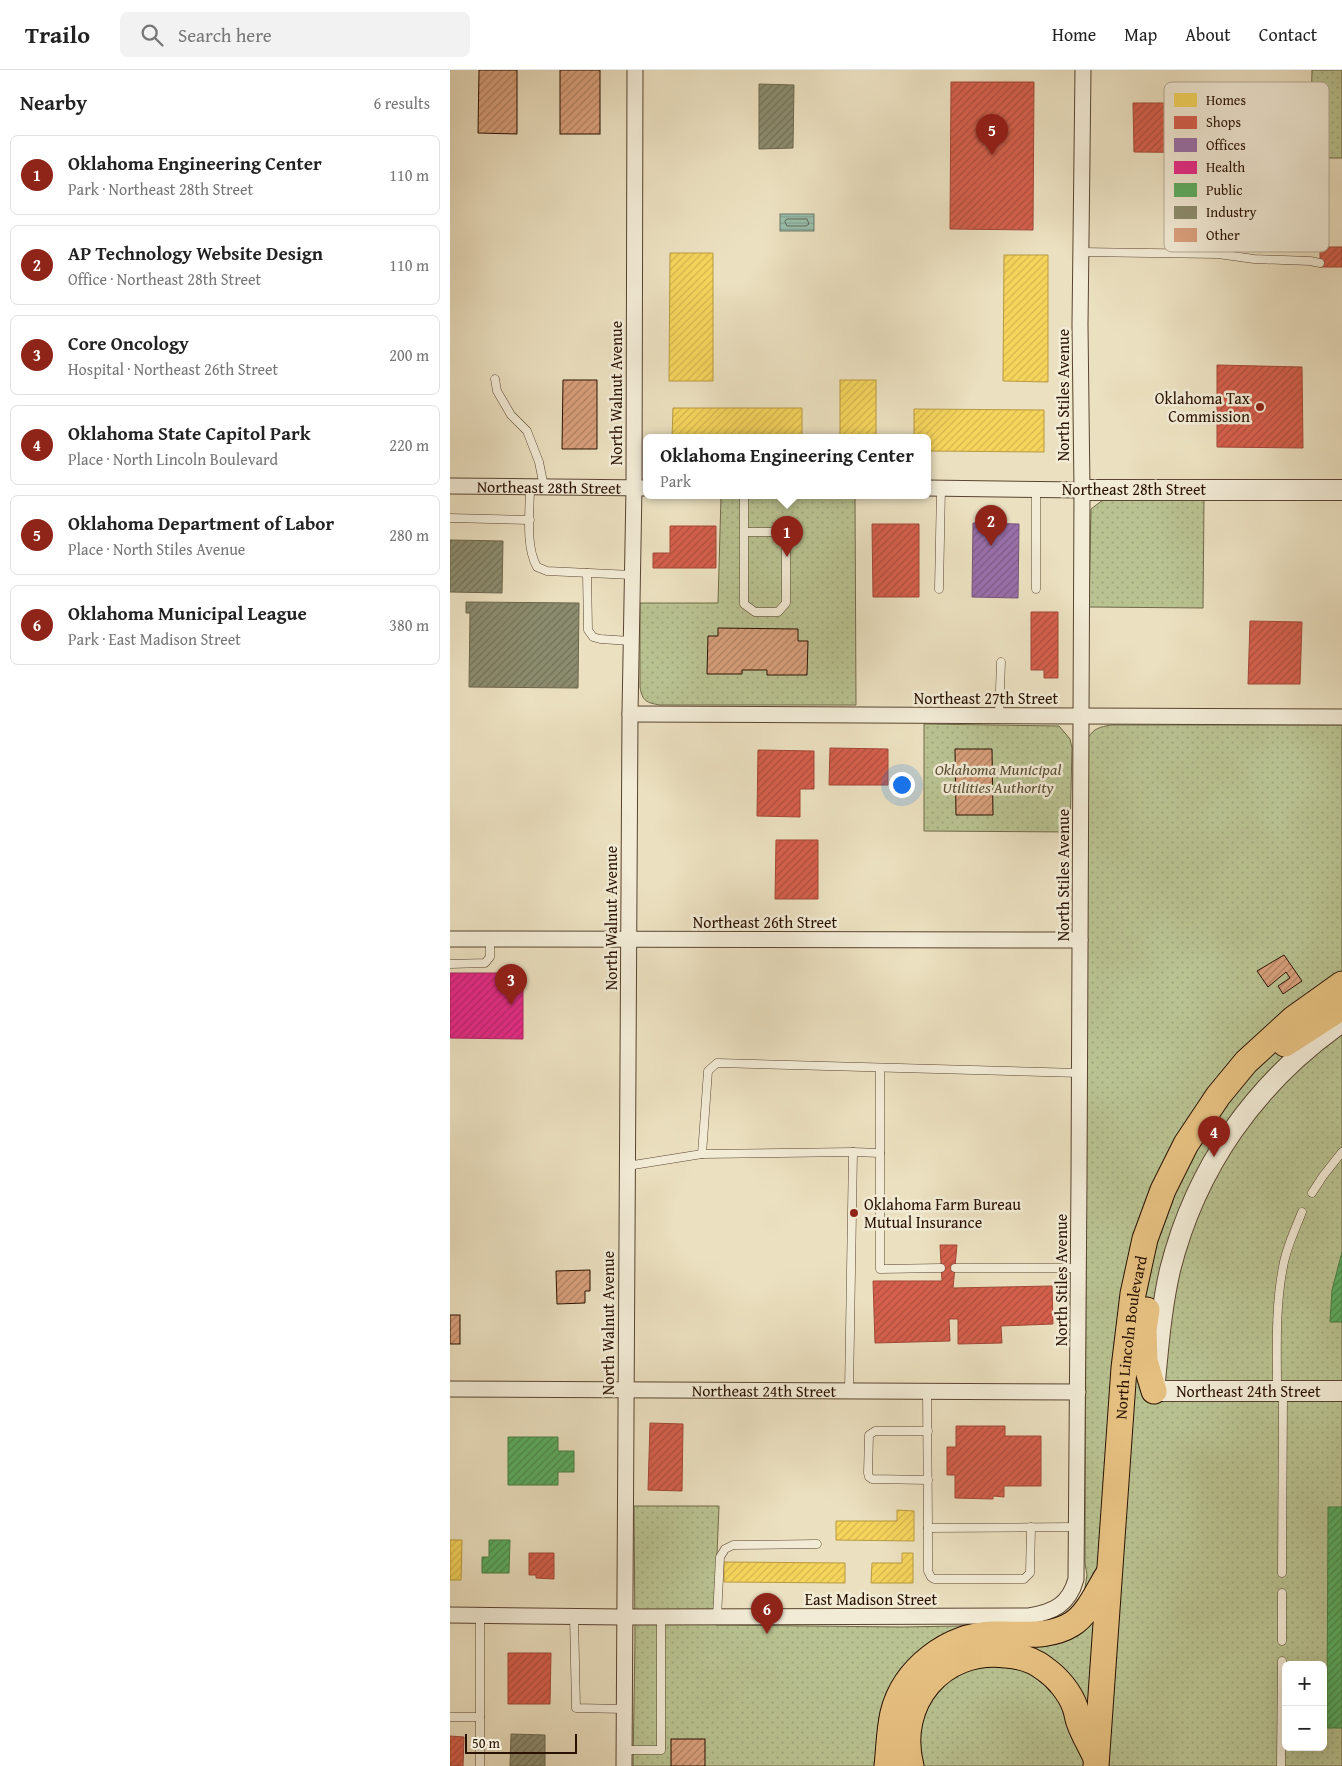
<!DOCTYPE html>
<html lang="en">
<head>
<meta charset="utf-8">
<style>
	body { margin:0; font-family:"Gentium Book Plus",serif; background:#f2f2f2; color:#222 }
	.controls { position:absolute; right:15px; bottom:15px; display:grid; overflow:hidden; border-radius:8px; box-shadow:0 5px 20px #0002 }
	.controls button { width:45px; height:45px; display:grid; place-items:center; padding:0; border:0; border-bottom:1px solid #e0e0e0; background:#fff; color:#222; font:25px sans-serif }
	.scale { position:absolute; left:15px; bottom:12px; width:112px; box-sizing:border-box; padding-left:5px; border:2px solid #281100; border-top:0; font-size:14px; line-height:18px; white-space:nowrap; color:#281100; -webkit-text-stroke:4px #f2ebd6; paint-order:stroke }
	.you { position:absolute; left:451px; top:714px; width:18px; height:18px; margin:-12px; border:4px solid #fff; border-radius:50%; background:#1a73e8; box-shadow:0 0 0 8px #1a73e833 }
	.badge { display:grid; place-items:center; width:32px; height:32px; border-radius:50%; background:#8f2418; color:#fff; font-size:16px; font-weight:700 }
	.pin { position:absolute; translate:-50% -41px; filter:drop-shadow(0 1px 2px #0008) }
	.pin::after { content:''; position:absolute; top:26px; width:18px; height:15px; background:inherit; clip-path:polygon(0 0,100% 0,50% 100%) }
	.popup { position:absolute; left:193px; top:364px; width:288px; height:65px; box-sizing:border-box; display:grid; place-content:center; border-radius:8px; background:#fff; filter:drop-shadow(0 1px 4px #0005); font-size:16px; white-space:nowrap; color:#767676 }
	.popup b { font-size:19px; color:#222 }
	.popup::after { content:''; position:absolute; left:50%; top:100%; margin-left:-10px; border:10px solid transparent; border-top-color:#fff }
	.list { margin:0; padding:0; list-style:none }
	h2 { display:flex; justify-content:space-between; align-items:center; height:65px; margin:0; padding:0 20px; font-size:21px }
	h2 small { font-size:16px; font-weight:400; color:#767676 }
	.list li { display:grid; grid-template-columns:32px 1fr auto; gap:15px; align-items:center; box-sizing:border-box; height:80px; margin:0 10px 10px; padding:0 10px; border:1px solid #e0e0e0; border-radius:8px }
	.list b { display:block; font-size:19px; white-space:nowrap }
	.list p { margin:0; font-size:16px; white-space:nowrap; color:#767676 }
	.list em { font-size:16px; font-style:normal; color:#767676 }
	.icon { flex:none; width:28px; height:28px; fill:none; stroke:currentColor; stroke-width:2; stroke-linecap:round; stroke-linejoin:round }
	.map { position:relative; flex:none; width:892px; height:1696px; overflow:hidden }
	header { display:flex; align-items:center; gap:30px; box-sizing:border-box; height:70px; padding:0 25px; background:#fff; border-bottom:1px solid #e0e0e0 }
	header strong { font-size:24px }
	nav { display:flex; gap:28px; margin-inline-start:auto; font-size:18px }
	.search { width:350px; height:45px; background:#f2f2f2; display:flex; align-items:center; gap:12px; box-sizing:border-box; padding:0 18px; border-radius:8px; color:#767676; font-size:19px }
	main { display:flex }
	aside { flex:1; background:#fff }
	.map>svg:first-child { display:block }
	.green { fill:url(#green-dots); stroke:#706a48; fill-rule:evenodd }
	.water { fill:url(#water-rules); stroke:#6c7967 }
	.homes { fill:url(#homes-hatch); stroke:#b89a40 }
	.shops { fill:url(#shops-hatch); stroke:#a24836 }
	.offices { fill:url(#offices-hatch); stroke:#775478 }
	.health { fill:url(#health-hatch); stroke:#ae2261 }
	.public { fill:url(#public-hatch); stroke:#4b7f44 }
	.industry { fill:url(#industry-hatch); stroke:#6e674d }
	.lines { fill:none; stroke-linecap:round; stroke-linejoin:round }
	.shore { stroke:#606856; stroke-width:1 }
	.building { fill:url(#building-hatch); stroke:#281100 }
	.service-casing { stroke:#594530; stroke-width:9 }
	.minor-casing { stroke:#594530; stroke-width:17 }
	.tertiary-casing { stroke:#594530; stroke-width:22 }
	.primary-casing { stroke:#281100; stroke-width:27 }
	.service { stroke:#f2ebd6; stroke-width:8 }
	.minor { stroke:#f2ebd6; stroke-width:15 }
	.tertiary { stroke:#f2ebd6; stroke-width:20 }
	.primary { stroke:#e6c080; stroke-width:25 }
	.poi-dot { fill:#8f2418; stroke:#f2ebd6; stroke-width:2 }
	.labels { text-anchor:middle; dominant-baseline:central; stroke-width:5; stroke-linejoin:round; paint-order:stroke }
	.street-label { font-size:16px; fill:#281100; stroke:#f2ebd6 }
	.poi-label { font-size:16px; fill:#281100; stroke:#f2ebd6; text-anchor:end }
	.park-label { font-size:16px; font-style:italic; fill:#5b4f33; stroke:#f2ebd6 }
	.key { fill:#f2ebd6; stroke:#b5aa96; stroke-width:1 }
	.key-label { font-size:14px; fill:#281100 }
</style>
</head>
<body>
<header>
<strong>Trailo</strong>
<div class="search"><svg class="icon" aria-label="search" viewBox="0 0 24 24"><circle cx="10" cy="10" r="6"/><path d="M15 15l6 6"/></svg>Search here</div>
<nav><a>Home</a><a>Map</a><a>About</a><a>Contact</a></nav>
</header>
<main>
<aside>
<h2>Nearby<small>6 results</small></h2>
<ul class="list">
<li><span class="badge">1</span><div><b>Oklahoma Engineering Center</b><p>Park · Northeast 28th Street</p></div><em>110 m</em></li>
<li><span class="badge">2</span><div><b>AP Technology Website Design</b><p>Office · Northeast 28th Street</p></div><em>110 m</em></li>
<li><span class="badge">3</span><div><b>Core Oncology</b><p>Hospital · Northeast 26th Street</p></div><em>200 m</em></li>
<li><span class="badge">4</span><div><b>Oklahoma State Capitol Park</b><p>Place · North Lincoln Boulevard</p></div><em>220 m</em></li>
<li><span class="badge">5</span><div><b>Oklahoma Department of Labor</b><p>Place · North Stiles Avenue</p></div><em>280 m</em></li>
<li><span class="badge">6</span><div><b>Oklahoma Municipal League</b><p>Park · East Madison Street</p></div><em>380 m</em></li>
</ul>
</aside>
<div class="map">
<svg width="892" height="1696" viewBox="0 0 892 1696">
	<defs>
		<pattern id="green-dots" width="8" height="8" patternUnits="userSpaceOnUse" patternTransform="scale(1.25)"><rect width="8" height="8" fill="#b9c291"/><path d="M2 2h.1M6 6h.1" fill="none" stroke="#9fa67b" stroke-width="1.8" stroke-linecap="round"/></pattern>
		<pattern id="water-rules" width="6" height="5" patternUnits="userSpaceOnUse" patternTransform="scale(1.25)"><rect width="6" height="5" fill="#99beac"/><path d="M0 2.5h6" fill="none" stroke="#84a292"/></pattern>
		<pattern id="homes-hatch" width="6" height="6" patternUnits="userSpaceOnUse" patternTransform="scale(1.25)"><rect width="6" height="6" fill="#f6d55c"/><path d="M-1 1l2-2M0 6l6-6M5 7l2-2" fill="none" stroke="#d3b64e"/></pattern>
		<pattern id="shops-hatch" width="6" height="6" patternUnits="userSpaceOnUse" patternTransform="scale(1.25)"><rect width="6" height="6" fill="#d6604d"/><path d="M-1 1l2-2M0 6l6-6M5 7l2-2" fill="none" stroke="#ae4e3e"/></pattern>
		<pattern id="offices-hatch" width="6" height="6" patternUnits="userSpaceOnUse" patternTransform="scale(1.25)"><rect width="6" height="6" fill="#9970ab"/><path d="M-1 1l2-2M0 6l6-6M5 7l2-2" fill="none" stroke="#7d5b89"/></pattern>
		<pattern id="health-hatch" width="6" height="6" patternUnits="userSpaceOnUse" patternTransform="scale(1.25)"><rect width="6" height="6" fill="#e7298a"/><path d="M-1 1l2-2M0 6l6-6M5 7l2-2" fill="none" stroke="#bb226e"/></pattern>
		<pattern id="public-hatch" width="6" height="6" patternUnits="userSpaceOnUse" patternTransform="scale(1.25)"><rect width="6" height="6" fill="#5aae61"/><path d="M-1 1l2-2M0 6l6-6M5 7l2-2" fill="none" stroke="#4a8c4e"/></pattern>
		<pattern id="industry-hatch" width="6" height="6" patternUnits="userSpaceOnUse" patternTransform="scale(1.25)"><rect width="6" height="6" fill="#8c8c6e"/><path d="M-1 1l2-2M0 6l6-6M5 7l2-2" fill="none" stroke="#727158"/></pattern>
		<pattern id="building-hatch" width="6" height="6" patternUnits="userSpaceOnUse" patternTransform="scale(1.25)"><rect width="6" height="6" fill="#d9a07c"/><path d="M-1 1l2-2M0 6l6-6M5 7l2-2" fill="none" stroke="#b08163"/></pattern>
	</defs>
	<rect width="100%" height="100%" fill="#ebe0c0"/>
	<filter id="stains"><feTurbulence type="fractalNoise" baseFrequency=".004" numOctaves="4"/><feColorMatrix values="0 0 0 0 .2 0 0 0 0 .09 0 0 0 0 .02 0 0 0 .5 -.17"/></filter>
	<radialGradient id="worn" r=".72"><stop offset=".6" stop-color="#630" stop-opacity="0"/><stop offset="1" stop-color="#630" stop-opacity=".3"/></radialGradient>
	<g class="green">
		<path d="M862,0H892V88H860Z"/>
		<path d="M405,426L406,635H210C197,633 192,631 190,617V533H268L271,427Z"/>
		<path d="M660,428L754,429L753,538L639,537L641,439L653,430Z"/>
		<path d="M474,654L609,656L620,669L622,678L620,762L474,761Z"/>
		<path d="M661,655H892V1696H183L185,1570L184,1436H269L265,1533L266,1555L452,1557L507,1556L557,1552L581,1554L608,1549L623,1539L634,1524L637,1505L635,1493L638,668C644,658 650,657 661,655ZM836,1595H873V1677H836Z"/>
	</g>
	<rect class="water" x="330" y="144" width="34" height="17"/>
	<g class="homes">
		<path d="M220,183H263V311H219Z"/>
		<path d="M554,185H598V312L553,311Z"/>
		<rect x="390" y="310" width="36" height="58"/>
		<path d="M223,338H352V368H222Z"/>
		<path d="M464,339L594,340V382L477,381V368H464Z"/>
		<path d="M447,1440L464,1441V1471L386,1470V1451H447Z"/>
		<path d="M0,1470H12L11,1510H0Z"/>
		<path d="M452,1483H463V1513H421L422,1493H452Z"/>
		<path d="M274,1492L395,1493V1513L274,1512Z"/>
	</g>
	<g class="shops">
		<path d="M501,12H584L583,160L500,159Z"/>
		<path d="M683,33H805V83L684,82Z"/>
		<rect x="870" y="177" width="22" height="20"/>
		<path d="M767,295L852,297L853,378L767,377Z"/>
		<path d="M422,454H469V527H423Z"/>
		<path d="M220,456H266V498H203V483H220Z"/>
		<path d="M581,542H608V608H594V600H581Z"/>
		<path d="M800,551L852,552L850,614H798Z"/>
		<path d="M380,678L438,679V715H379Z"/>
		<path d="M308,680L364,681V719H350V747L307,746Z"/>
		<path d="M326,770H368V829H325Z"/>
		<path d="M490,1175H507L503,1218L602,1216L603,1254L551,1256L552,1273L508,1274V1249H499L500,1271L425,1273L423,1211H492Z"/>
		<path d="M200,1353L233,1354L232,1421L198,1420Z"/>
		<path d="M506,1356H555V1366H591V1416H554V1427L543,1426V1429L505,1428V1405H497V1377H506Z"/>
		<path d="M79,1483H104V1509L86,1508V1505H79Z"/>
		<path d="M58,1583H101L100,1634H58Z"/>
		<path d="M0,1666L14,1667L13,1696H0Z"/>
	</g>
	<path class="offices" d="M523,453L569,454L568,528L522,527Z"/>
	<path class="health" d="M0,903H73V969L0,968Z"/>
	<g class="public">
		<path d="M892,1182V1252H880L882,1220Z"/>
		<path d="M58,1367H108V1381H124V1402H108V1415H58Z"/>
		<path d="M878,1437H892V1658H877Z"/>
		<path d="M39,1470H60L59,1503H32V1487H39Z"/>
	</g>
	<g class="industry">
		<path d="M309,14L344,15L343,78L309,79Z"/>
		<path d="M0,470L53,471L52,523L0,522Z"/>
		<path d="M16,532L129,533L128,618L19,617L20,543H16Z"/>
		<path d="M61,1664L95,1665V1696H60Z"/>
	</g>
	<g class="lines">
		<path class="shore" d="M337,149H357L359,154L356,156H337L335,152Z"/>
	</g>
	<g class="building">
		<path d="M29,0H67V64L28,63Z"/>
		<rect x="110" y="0" width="40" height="64"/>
		<path d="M113,310H147V379H112Z"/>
		<path d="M268,558L348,559V571H358L357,605H317V600H292V604H257L258,566H268Z"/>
		<path d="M505,679H542L543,745H506Z"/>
		<path d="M834,885L852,911L833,924L828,916L840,908L836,902L818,917L807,901Z"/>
		<path d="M140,1200V1221H135V1233L107,1234L106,1201Z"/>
		<rect x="0" y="1245" width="10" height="29"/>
		<rect x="221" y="1669" width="34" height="27"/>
	</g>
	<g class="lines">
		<g class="service-casing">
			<g id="service">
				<path d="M631,182L768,184L804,189L860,191L870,193"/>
				<path d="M45,309L47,321L61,345L77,361L89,392L94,417"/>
				<path d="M80,417C80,440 75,476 87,497L97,501L182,505"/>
				<path d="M0,448L80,450"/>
				<path d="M294,462H330L336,469V533L328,542H305L294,534V426"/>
				<path d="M137,503L138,560L143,567L150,569L181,571"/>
				<path d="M489,519L491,418"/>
				<path d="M586,519V419"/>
				<path d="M549,646L551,592"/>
				<path d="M0,894L35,893L40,887V869"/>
				<path d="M430,998V1199L491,1198"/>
				<path d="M403,1082L430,1083"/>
				<path d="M252,1084L258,1001L267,993L630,1003"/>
				<path d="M177,1096L252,1084L403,1082L399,1321"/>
				<path d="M862,1123L873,1106L892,1082"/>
				<path d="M505,1198H629"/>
				<path d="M827,1321C827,1280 825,1238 833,1197C836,1178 845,1160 852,1142"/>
				<path d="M477,1322L478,1458L626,1457"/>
				<path d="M478,1361H425L419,1365L418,1403L419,1407L422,1409L478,1410"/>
				<path d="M478,1458V1501L481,1507L484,1509H574L580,1503L581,1457"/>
				<path d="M832,1503L833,1321"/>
				<path d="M832,1523V1571"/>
				<path d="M30,1545V1696"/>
				<path d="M124,1546L126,1638L174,1639"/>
				<path d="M267,1547L270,1487L275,1479L283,1475L367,1474"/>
				<path d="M0,1647H30"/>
				<path d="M174,1680H211V1547"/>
				<path d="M831,1696L832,1591"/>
			</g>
		</g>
		<g class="minor-casing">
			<g id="minor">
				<path id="s1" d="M0,416L197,418"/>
				<path d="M477,418L632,420"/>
				<path d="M180,644L892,647"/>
				<path d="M0,869L630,870"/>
				<path id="s2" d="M0,1319L628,1322"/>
				<path d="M0,1545L174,1547L579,1546C603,1542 619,1535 626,1509L629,1108L632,420L630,255L633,0"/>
				<path d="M174,1696L180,644L184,418L185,0"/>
			</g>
		</g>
		<g class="tertiary-casing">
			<g id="tertiary">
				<path d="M632,420H892"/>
				<path id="s3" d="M892,952C805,1013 746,1097 720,1200C711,1239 708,1281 704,1321H892"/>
			</g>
		</g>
		<g class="primary-casing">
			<g id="primary">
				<path d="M835,974L892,937"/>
				<path d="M697,1240L694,1260L695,1291L704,1321"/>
				<path d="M437,1696C439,1678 439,1660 443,1643C454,1599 498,1565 544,1564C570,1563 598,1569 622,1554C638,1544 647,1522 657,1506"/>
				<path d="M461,1696C445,1634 491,1577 556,1585C570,1586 584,1590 595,1599C608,1608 620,1623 625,1637C627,1642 627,1647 629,1652C633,1664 640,1675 645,1686"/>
				<path id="s4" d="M646,1696L674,1298L683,1224L695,1169L713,1120L736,1074L768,1026L796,992L843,949L892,914"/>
			</g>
		</g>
		<use href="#service" class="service"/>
		<use href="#minor" class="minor"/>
		<use href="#tertiary" class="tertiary"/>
		<use href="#primary" class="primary"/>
	</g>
	<g class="poi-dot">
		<circle cx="810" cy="337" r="5"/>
		<circle cx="404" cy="1143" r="5"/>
	</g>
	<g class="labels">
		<g class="street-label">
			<text transform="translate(166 323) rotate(-90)">North Walnut Avenue</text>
			<text transform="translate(613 325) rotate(-90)">North Stiles Avenue</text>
			<text stroke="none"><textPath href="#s1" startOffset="99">Northeast 28th Street</textPath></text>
			<text x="684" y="419">Northeast 28th Street</text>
			<text x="536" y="628">Northeast 27th Street</text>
			<text transform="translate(613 805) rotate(-90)">North Stiles Avenue</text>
			<text transform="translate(161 848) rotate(-90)">North Walnut Avenue</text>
			<text x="315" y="852">Northeast 26th Street</text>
			<text transform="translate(611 1210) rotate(-90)">North Stiles Avenue</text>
			<text transform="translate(158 1253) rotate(-90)">North Walnut Avenue</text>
			<text stroke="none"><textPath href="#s4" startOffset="430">North Lincoln Boulevard</textPath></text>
			<text stroke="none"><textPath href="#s2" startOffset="314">Northeast 24th Street</textPath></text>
			<text stroke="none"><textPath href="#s3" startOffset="525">Northeast 24th Street</textPath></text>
			<text x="421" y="1529">East Madison Street</text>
		</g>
		<g class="poi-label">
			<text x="800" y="328">Oklahoma Tax<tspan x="800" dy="18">Commission</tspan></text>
			<text x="414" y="1134" text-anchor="start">Oklahoma Farm Bureau<tspan x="414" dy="18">Mutual Insurance</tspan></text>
		</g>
		<g class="park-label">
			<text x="548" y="699">Oklahoma Municipal<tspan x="548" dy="18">Utilities Authority</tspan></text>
		</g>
	</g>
	<rect x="714" y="12" width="165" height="170" rx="8" class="key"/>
	<rect x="724" y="23" width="23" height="14" fill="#f6d55c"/>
	<rect x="724" y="46" width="23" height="13" fill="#d6604d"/>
	<rect x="724" y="68" width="23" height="14" fill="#9970ab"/>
	<rect x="724" y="91" width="23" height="13" fill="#e7298a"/>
	<rect x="724" y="113" width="23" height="14" fill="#5aae61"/>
	<rect x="724" y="136" width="23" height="13" fill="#8c8c6e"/>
	<rect x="724" y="158" width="23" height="14" fill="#d9a07c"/>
	<g class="key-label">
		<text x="756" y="35">Homes</text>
		<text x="756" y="57">Shops</text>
		<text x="756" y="80">Offices</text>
		<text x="756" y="102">Health</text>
		<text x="756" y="125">Public</text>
		<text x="756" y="147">Industry</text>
		<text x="756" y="170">Other</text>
	</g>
	<rect width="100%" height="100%" filter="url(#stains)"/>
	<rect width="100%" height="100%" fill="url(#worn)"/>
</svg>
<div class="controls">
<button>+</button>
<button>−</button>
</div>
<div class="scale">50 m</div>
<div class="you"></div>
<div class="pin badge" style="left:337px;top:487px">1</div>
<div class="popup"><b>Oklahoma Engineering Center</b>Park</div>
<div class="pin badge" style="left:541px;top:476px">2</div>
<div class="pin badge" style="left:61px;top:935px">3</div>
<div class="pin badge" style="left:764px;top:1087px">4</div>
<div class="pin badge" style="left:542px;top:85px">5</div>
<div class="pin badge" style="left:317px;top:1564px">6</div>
</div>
</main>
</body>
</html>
